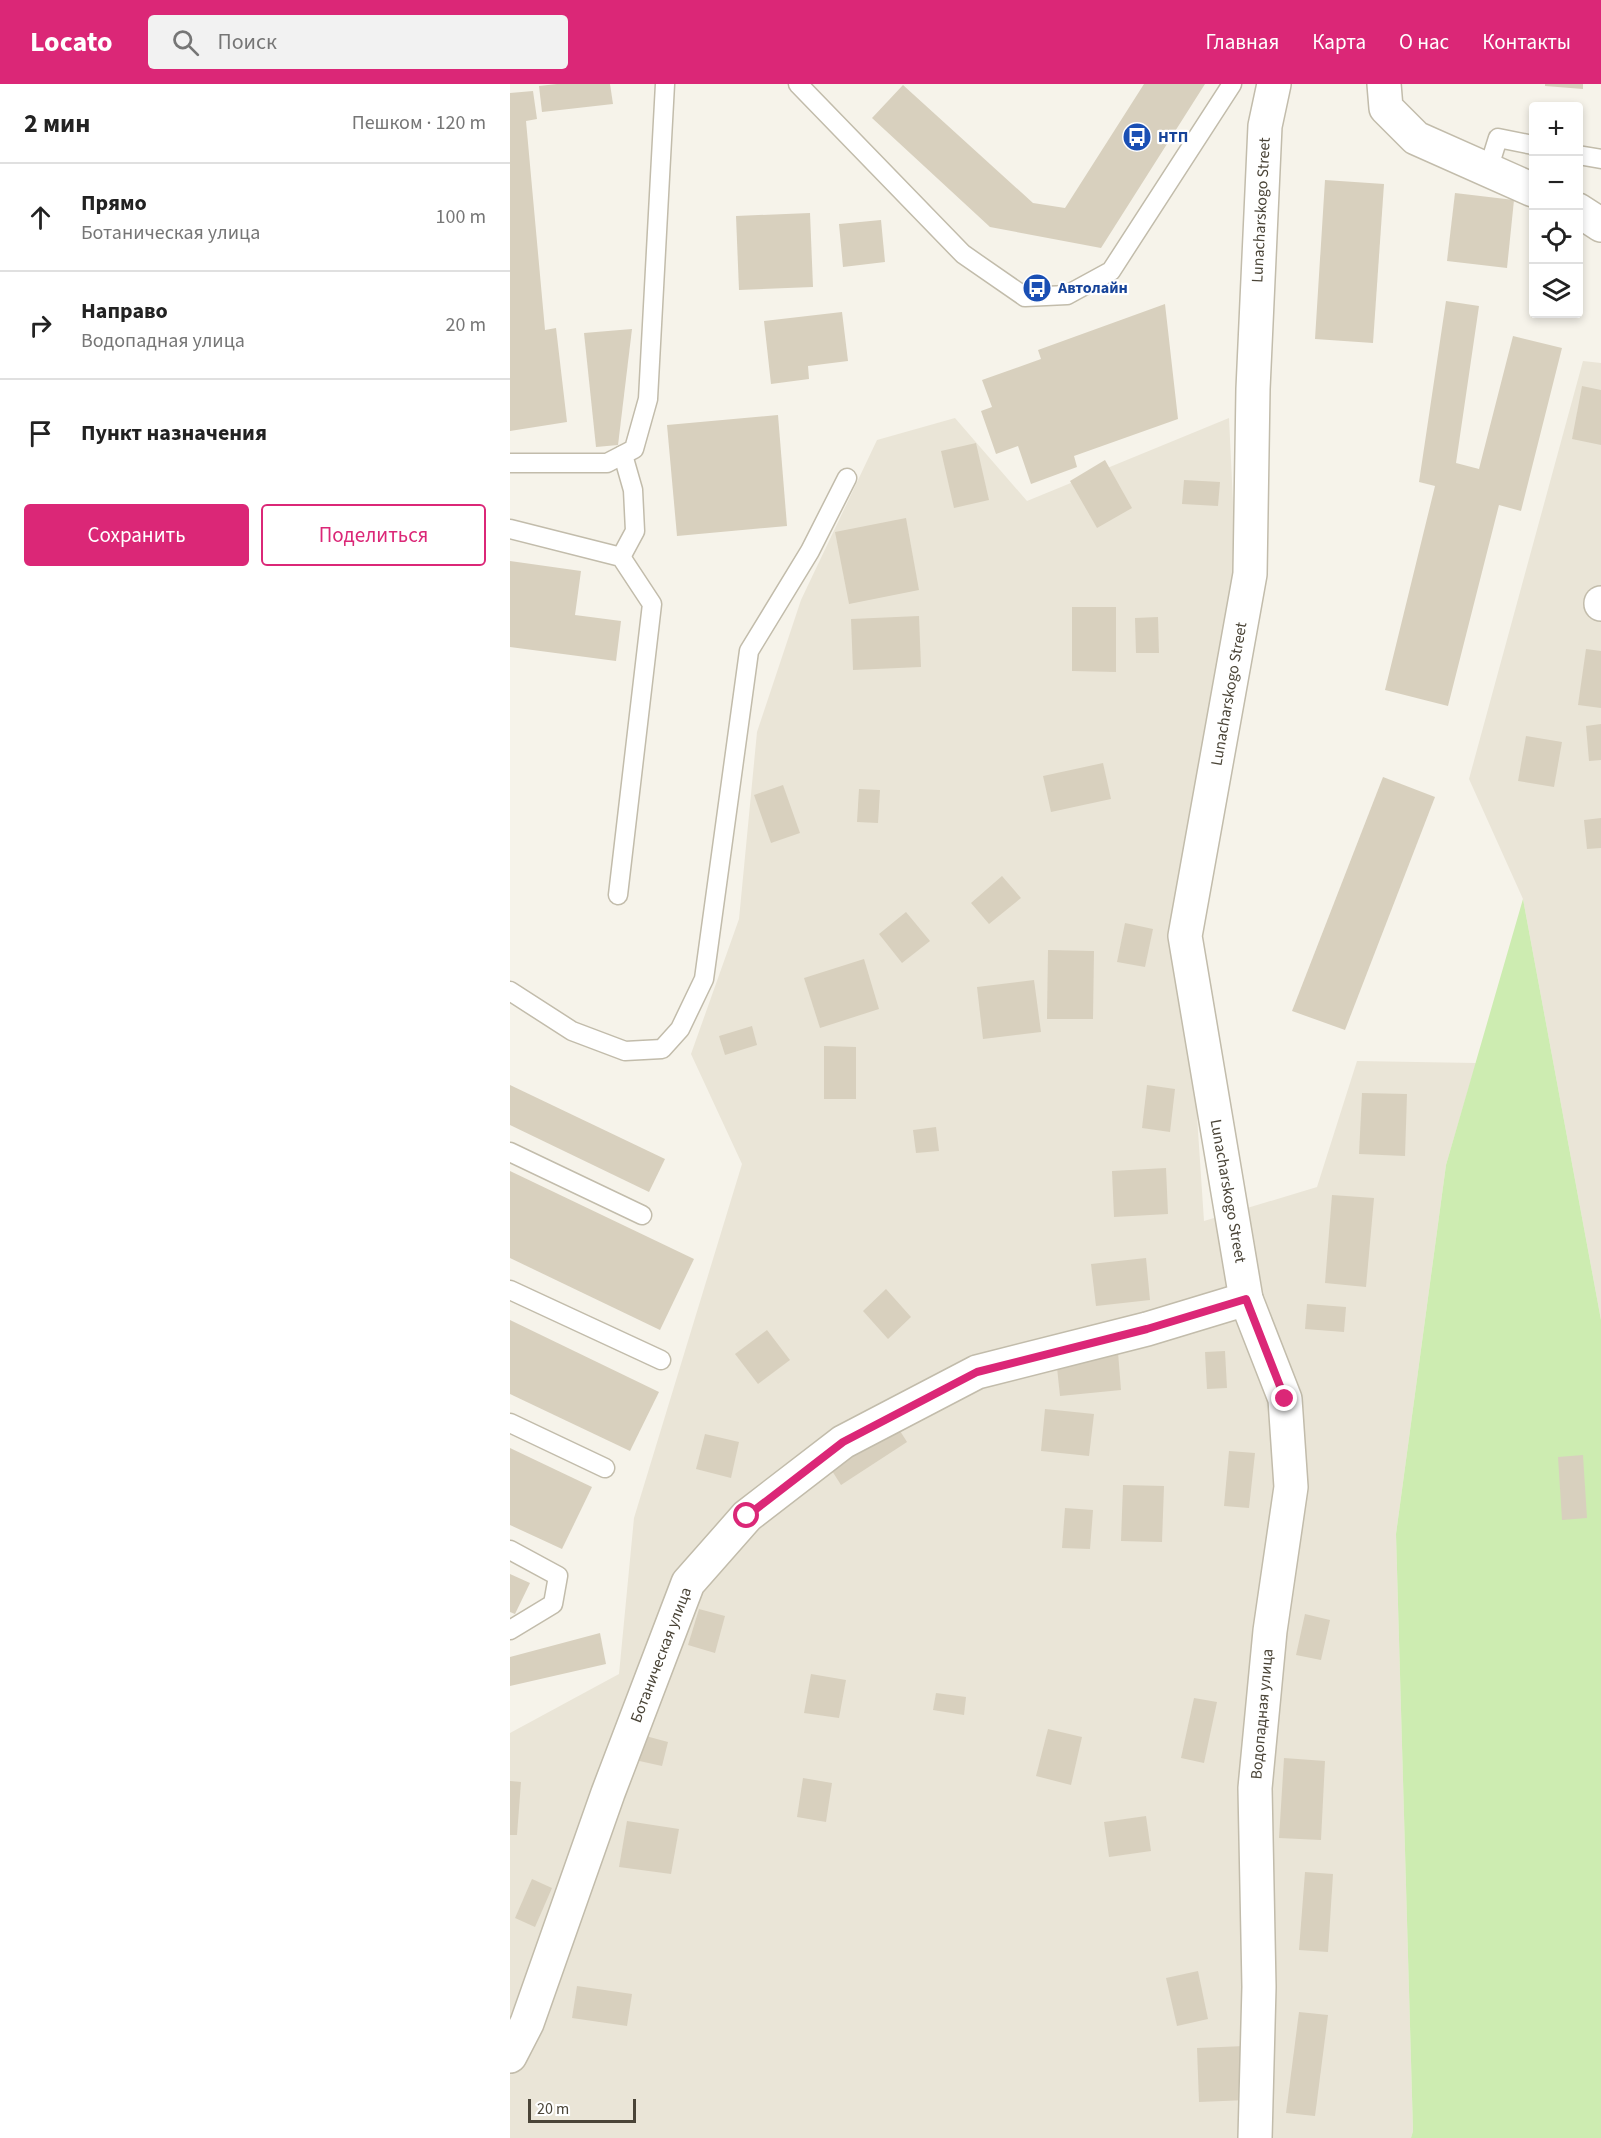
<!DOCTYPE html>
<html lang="ru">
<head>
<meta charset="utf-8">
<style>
	body { margin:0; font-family:"Source Sans 3",sans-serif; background:#f2f2f2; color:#222 }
	.controls { position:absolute; right:18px; top:18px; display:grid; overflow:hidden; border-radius:6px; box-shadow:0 3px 9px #0003 }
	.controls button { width:54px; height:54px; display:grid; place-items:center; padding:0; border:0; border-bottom:2px solid #e0e0e0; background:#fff; color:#222; font:30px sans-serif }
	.scale { position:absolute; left:18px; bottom:15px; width:108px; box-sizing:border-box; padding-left:6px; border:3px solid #4a4437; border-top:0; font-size:16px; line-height:21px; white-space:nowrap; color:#4a4437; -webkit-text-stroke:4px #fff; paint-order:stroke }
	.stop { position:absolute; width:18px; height:18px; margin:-14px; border:4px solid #db2777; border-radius:50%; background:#fff }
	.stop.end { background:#db2777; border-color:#fff; box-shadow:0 2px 6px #0008 }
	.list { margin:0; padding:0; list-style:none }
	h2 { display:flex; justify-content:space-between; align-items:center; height:78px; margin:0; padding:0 24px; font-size:26px }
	h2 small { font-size:20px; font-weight:400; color:#767676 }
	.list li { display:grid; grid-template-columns:39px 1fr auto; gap:18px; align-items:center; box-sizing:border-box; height:108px; padding:0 24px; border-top:2px solid #e0e0e0 }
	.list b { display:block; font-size:22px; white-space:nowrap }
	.list p { margin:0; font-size:20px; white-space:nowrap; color:#767676 }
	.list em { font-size:20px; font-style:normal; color:#767676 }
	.actions { display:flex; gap:12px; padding:18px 24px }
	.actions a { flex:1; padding:14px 0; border:2px solid #db2777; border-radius:6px; text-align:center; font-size:21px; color:#db2777 }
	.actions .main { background:#db2777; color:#fff }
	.icon { flex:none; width:33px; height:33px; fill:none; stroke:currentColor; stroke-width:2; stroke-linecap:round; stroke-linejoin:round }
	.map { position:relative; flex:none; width:1091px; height:2054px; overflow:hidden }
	header { display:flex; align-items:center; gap:36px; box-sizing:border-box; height:84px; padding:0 30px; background:#db2777; color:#fff }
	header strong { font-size:28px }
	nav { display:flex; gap:33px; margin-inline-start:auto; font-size:21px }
	.search { width:420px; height:54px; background:#f2f2f2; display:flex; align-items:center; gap:15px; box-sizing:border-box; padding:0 21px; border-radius:6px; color:#767676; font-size:22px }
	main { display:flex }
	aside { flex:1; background:#fff }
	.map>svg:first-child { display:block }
	.residential { fill:#eae5d7 }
	.green { fill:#cdecb1 }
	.building { fill:#d8d0be }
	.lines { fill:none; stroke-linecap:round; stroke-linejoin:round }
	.lane-casing { stroke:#c2bcab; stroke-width:21 }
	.street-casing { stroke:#c2bcab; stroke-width:36 }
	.lane { stroke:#fff; stroke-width:18 }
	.street { stroke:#fff; stroke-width:33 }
	.route { stroke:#db2777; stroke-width:8 }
	.labels { text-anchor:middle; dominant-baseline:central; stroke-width:4.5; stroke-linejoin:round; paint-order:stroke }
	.transit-label { font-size:16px; font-weight:bold; fill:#164399; stroke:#fff; text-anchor:start }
	.street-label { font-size:16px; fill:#4a4437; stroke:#fff }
</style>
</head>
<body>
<header>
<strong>Locato</strong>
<div class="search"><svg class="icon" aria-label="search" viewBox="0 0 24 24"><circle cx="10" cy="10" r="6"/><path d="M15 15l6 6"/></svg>Поиск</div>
<nav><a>Главная</a><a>Карта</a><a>О нас</a><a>Контакты</a></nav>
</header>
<main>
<aside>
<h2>2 мин<small>Пешком · 120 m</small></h2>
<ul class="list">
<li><svg class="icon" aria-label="ahead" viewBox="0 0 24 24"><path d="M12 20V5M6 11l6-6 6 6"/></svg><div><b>Прямо</b><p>Ботаническая улица</p></div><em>100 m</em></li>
<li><svg class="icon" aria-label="right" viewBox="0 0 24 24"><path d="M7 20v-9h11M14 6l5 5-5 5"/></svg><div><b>Направо</b><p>Водопадная улица</p></div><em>20 m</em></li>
<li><svg class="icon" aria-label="arrive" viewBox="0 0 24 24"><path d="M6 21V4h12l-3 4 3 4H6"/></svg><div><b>Пункт назначения</b></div></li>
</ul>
<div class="actions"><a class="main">Сохранить</a><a>Поделиться</a></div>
</aside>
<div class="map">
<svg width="1091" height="2054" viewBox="0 0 1091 2054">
	<rect width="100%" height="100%" fill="#f6f3ea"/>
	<g class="residential">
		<path d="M1073,277L1091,279V1236L1013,815L959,695Z"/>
		<path d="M445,334L517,417L719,334L727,502L675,852L694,1137L807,1103L847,977L966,979L936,1081L886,1450L903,2047L901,2054H0V1649L109,1590L124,1434L232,1080L181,970L229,835L247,648L291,516L367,356Z"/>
	</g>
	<path class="green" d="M1013,815L1091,1236V2054H901L903,2047L886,1450L936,1081Z"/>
	<g class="building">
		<path d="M47,0H100L103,20L32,28L29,2Z"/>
		<path d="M634,0H695L591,164L480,143L362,34L393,1L523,119L555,124Z"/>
		<path d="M1035,0H1073V5L1035,2Z"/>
		<path d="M23,7L27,35L16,37L35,246L46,244L57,338L0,347V9Z"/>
		<path d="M815,96L874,100L863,259L805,255Z"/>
		<path d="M945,109L1004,116L997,184L937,177Z"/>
		<path d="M300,129L303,203L229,206L226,132Z"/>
		<path d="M371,136L375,178L333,183L329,140Z"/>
		<path d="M936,217L969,222L946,379L969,385L1003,252L1052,264L1011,427L989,421L938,622L875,606L925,402L909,398Z"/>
		<path d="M655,220L668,335L564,372L567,383L521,400L508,362L486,370L471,327L482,323L472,296L531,275L528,266Z"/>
		<path d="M332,228L338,277L298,282L299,295L261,300L254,237Z"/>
		<path d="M122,245L108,361L86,363L74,249Z"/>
		<path d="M1072,302L1091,306V361L1062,355Z"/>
		<path d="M268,331L277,442L167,452L157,341Z"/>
		<path d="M466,359L479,416L444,424L431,367Z"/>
		<path d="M595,376L622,424L587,444L560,397Z"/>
		<path d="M674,396L710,398L708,422L672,420Z"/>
		<path d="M396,434L409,506L339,520L325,448Z"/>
		<path d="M0,477L71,487L65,531L111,537L106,577L0,563Z"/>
		<path d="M562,523H606V588L562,587Z"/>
		<path d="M409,532L411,583L343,586L341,535Z"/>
		<path d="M648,533L649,569H626L625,534Z"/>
		<path d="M1076,565L1091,567V624L1068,621Z"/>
		<path d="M1091,640V676L1079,677L1076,642Z"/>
		<path d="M1016,652L1052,658L1044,703L1008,697Z"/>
		<path d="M593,679L601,715L541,728L533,692Z"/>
		<path d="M873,693L925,713L835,946L782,927Z"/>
		<path d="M273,701L290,749L261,759L244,711Z"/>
		<path d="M349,705L370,706L368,739L347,738Z"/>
		<path d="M1091,734V764L1077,765L1074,736Z"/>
		<path d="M492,792L511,814L479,840L461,819Z"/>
		<path d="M396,828L420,857L392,879L369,850Z"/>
		<path d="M615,839L643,845L635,883L607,878Z"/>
		<path d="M538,866L584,867L583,935H537Z"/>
		<path d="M354,875L369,925L310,944L294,894Z"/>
		<path d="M524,896L531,948L473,955L467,903Z"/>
		<path d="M242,942L247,961L215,971L209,952Z"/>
		<path d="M314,962L346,963V1015H314Z"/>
		<path d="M0,1001L155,1075L139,1108L0,1041Z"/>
		<path d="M637,1001L665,1005L660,1048L632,1044Z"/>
		<path d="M852,1009L897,1010L895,1072L849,1070Z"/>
		<path d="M426,1043L429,1067L406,1069L403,1046Z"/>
		<path d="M656,1084L658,1130L604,1133L602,1087Z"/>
		<path d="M0,1087L184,1175L150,1246L0,1174Z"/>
		<path d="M822,1111L864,1114L856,1203L815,1199Z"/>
		<path d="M636,1174L640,1216L586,1222L581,1180Z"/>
		<path d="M376,1205L401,1233L378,1255L353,1227Z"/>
		<path d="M797,1220L836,1223L834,1248L795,1245Z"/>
		<path d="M0,1236L149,1308L120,1367L0,1310Z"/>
		<path d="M257,1246L280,1276L248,1300L225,1270Z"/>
		<path d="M715,1267L717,1304L697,1305L695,1268Z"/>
		<path d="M608,1268L611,1306L550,1312L546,1274Z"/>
		<path d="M535,1325L584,1330L579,1372L531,1367Z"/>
		<path d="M385,1339L397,1358L331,1401L319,1382Z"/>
		<path d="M195,1350L229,1358L221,1394L186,1385Z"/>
		<path d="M0,1364L82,1403L52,1465L0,1441Z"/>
		<path d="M719,1367L745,1369L739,1424L714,1422Z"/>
		<path d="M1073,1371L1077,1434L1052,1436L1048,1373Z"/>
		<path d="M613,1401L654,1402L652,1458L611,1457Z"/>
		<path d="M555,1424L583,1426L580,1465L552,1464Z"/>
		<path d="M0,1490L20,1499L5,1530L0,1528Z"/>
		<path d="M189,1525L215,1532L205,1569L178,1561Z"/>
		<path d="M795,1530L820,1536L811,1576L786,1571Z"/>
		<path d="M90,1549L96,1580L0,1602V1573Z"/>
		<path d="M301,1590L336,1596L329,1634L294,1629Z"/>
		<path d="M426,1609L456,1613L454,1631L423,1626Z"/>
		<path d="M684,1614L707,1618L694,1679L671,1674Z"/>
		<path d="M538,1645L572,1653L561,1701L526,1692Z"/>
		<path d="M132,1651L158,1658L152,1682L125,1676Z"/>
		<path d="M774,1674L815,1677L811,1756L769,1754Z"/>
		<path d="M293,1694L322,1699L316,1738L287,1733Z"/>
		<path d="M0,1697L11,1698L7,1751H0Z"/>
		<path d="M636,1732L641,1767L599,1773L594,1738Z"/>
		<path d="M117,1737L169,1745L161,1790L109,1783Z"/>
		<path d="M795,1788L823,1790L818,1868L789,1866Z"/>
		<path d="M22,1795L42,1804L25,1843L5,1834Z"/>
		<path d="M688,1887L698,1935L667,1942L656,1894Z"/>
		<path d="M67,1902L122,1910L117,1942L62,1934Z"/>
		<path d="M789,1928L818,1931L805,2032L776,2029Z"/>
		<path d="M735,1962L737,2016L689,2018L687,1964Z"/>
	</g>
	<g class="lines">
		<g class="lane-casing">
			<g id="lane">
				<path d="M288,0L453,170L515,213L557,211L601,187L722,0"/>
				<path d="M1068,71L1091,75"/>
				<path d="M978,86L988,54L1023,61"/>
				<path d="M0,379H97L124,365L138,315L155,0"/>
				<path d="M0,445L111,473L142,520L108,811"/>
				<path d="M111,473L125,447L123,406L113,371"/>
				<path d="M0,907L62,947L115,967L152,965L170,945L194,895L239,567L300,467L337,394"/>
				<path d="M0,1068L132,1131"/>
				<path d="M0,1206L151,1276"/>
				<path d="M0,1339L95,1384"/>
				<path d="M0,1466L48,1492L43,1520L0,1546"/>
			</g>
		</g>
		<g class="street-casing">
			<g id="street">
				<path d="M874,0L876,24L906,54L1023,106"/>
				<path d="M1068,126L1091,141"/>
				<path d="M1091,519V520"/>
				<path d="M0,1972L17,1939L98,1709L178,1499L237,1432L333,1358L467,1288L637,1245L736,1215"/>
				<path d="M745,2054L749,1903L745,1704L760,1547L781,1403L775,1315L736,1215L675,852L740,490L743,305L755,42L764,0"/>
			</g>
		</g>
		<use href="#lane" class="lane"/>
		<use href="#street" class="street"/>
	</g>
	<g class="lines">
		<path class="route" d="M237,1432L333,1358L467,1288L637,1245L736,1215L775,1315"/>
	</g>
	<defs>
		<g id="bus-disc" transform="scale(1.5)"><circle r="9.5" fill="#1a4fb4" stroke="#fff"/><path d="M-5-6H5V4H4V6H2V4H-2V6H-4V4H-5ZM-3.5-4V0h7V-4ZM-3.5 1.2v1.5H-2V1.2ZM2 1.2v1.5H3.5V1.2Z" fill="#fff"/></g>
	</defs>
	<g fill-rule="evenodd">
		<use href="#bus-disc" x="627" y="53"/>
		<use href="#bus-disc" x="527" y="204"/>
	</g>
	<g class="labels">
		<g class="transit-label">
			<text x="648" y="53">НТП</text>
			<text x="548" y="204">Автолайн</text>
		</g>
		<g class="street-label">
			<text transform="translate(751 126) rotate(-87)">Lunacharskogo Street</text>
			<text transform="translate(719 610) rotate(-80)">Lunacharskogo Street</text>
			<text transform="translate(718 1107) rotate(80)">Lunacharskogo Street</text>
			<text transform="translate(151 1571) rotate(-69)">Ботаническая улица</text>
			<text transform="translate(752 1630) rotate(-85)">Водопадная улица</text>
		</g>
	</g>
</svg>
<div class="controls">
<button>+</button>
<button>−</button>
<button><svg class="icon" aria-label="locate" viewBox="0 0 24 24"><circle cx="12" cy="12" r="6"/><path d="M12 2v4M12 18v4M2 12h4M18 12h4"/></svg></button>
<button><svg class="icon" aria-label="layers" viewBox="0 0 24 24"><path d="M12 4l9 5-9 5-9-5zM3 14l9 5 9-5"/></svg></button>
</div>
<div class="scale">20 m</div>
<div class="stop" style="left:237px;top:1432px"></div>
<div class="stop end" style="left:775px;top:1315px"></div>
</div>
</main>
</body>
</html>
